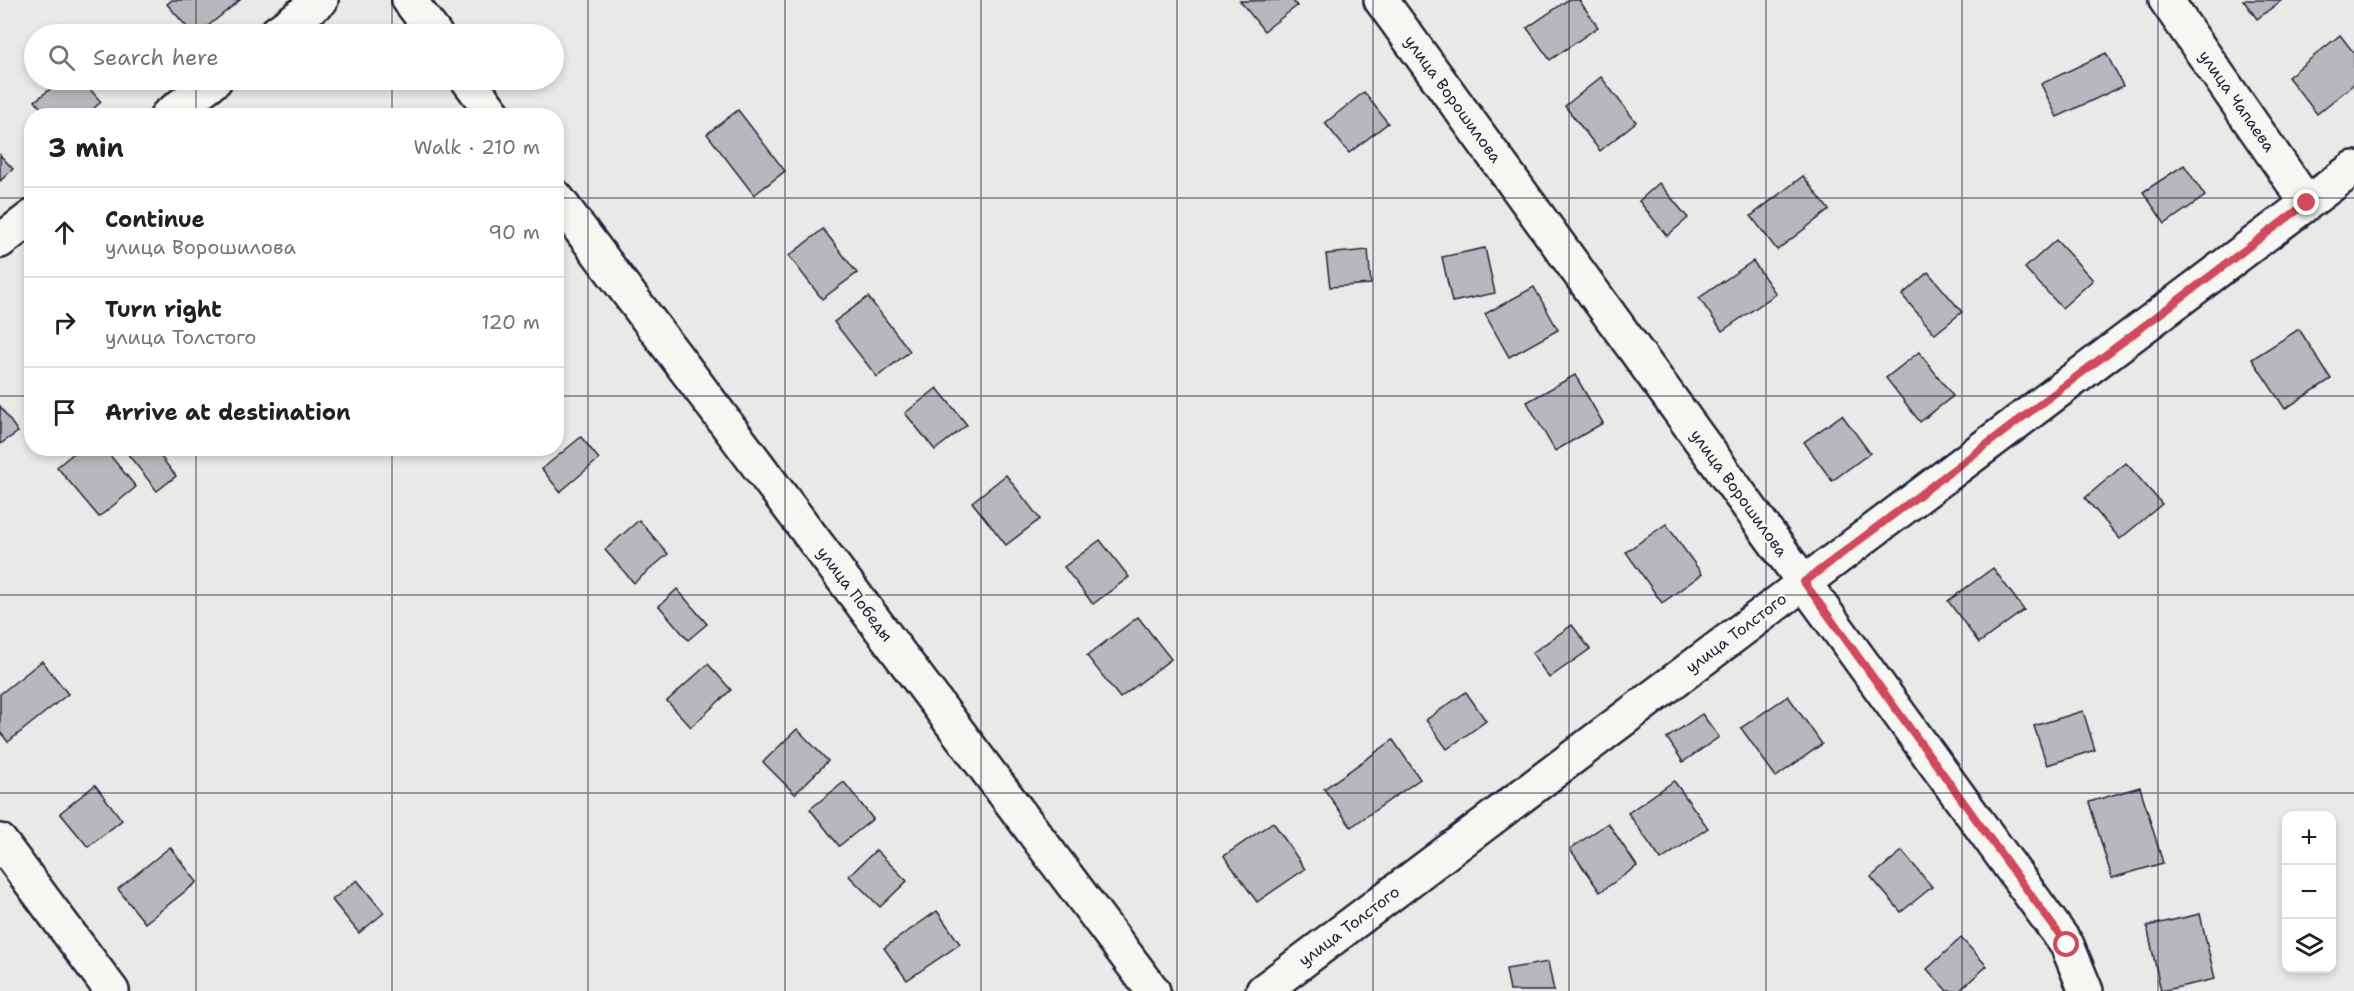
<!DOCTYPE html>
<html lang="en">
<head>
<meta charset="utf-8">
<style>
	body { margin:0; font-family:"Shantell Sans",sans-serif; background:#f6f6f6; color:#202124 }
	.controls { position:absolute; right:18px; bottom:18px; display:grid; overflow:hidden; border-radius:12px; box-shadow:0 3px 9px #0003 }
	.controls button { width:54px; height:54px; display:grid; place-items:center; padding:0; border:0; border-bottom:2px solid #e0e0e0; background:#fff; color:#202124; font:30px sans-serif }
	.stop { position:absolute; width:18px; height:18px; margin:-14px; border:4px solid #d1495b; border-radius:50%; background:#fff }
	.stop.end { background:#d1495b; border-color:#fff; box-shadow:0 2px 6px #0008 }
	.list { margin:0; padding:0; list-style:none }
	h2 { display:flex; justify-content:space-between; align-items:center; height:78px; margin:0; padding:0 24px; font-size:26px }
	h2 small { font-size:20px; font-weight:400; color:#757577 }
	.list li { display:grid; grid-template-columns:39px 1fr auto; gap:18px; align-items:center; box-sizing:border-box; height:90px; padding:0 24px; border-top:2px solid #e0e0e0 }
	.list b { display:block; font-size:22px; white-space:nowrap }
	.list p { margin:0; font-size:20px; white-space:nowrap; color:#757577 }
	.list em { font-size:20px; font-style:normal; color:#757577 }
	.icon { flex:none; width:33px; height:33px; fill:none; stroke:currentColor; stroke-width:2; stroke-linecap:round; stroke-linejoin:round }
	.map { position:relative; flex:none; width:2354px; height:991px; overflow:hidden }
	.search { position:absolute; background:#fff; box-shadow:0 3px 9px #0003; left:24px; top:24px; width:540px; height:66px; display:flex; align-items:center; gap:15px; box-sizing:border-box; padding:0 21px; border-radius:33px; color:#757577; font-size:22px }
	.panel { position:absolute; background:#fff; box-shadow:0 3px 9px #0003; left:24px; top:108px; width:540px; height:348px; border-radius:24px }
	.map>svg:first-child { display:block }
	.building { fill:#b8b8bc; stroke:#22223b; stroke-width:1.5 }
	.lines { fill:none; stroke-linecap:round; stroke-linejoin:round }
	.minor-casing { stroke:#22223b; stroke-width:38 }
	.minor { stroke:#f6f6f2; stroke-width:33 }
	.route { stroke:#d1495b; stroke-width:8 }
	.grid { fill:none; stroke:#22223b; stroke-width:1.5; stroke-opacity:0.55 }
	.labels { text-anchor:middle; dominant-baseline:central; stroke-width:4.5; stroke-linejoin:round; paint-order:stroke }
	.street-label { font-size:16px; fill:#22223b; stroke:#f6f6f2 }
</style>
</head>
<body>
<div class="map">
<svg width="2354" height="991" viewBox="0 0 2354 991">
	<rect width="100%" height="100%" fill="#e9e9e7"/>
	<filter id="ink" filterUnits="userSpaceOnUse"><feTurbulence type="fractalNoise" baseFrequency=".0167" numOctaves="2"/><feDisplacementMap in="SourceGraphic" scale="12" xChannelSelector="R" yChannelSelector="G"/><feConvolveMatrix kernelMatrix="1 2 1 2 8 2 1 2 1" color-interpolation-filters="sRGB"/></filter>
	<g filter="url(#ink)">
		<g class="building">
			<path d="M172,0H240L198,34H193L167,4Z"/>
			<path d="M1292,0L1297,6L1264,31L1240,1Z"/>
			<path d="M1568,0H1579L1598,27L1550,60L1527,28Z"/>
			<path d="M2243,0H2282L2257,19Z"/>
			<path d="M2340,35L2354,53V84L2317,114L2288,77Z"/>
			<path d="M2106,53L2123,86L2057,117L2041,84Z"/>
			<path d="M1601,77L1636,122L1600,151L1565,106Z"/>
			<path d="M62,80H82L101,102L85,116H47L35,101Z"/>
			<path d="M1364,92L1388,123L1349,153L1325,123Z"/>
			<path d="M738,110L785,171L754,195L707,134Z"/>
			<path d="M0,155L13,169L0,181Z"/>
			<path d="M2184,165L2205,196L2165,224L2143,192Z"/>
			<path d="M1803,176L1829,210L1777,250L1751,216Z"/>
			<path d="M1659,183L1688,218L1667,236L1639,201Z"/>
			<path d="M823,229L857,273L822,299L789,256Z"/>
			<path d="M2056,240L2093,280L2062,308L2025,268Z"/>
			<path d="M1485,248L1495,293L1452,302L1442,257Z"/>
			<path d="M1368,250L1371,284L1330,287L1326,254Z"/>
			<path d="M1753,261L1776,294L1722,331L1699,298Z"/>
			<path d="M1928,272L1962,312L1935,334L1902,295Z"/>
			<path d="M1534,287L1558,330L1509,357L1485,314Z"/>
			<path d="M868,297L910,351L877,377L834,322Z"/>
			<path d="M2299,329L2331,379L2285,409L2252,359Z"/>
			<path d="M1919,352L1953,396L1920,422L1886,378Z"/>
			<path d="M1575,375L1603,423L1555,451L1527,402Z"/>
			<path d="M937,388L967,425L935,450L905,413Z"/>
			<path d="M0,406L18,432L0,444Z"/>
			<path d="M1842,415L1870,453L1832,481L1804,442Z"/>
			<path d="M581,437L599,459L560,492L542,469Z"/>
			<path d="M80,448H104L136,487L99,517L57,467Z"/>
			<path d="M123,448H154L176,476L157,491Z"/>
			<path d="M2126,463L2162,504L2120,539L2085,498Z"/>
			<path d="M1006,475L1040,519L1006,545L972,502Z"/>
			<path d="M639,520L668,554L634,583L605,550Z"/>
			<path d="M1666,524L1702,574L1662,603L1626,552Z"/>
			<path d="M1100,540L1129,577L1093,604L1064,567Z"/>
			<path d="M1993,568L2024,610L1979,643L1948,601Z"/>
			<path d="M677,589L707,624L688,640L659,606Z"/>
			<path d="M1138,617L1171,659L1120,698L1087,656Z"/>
			<path d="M1572,625L1590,649L1549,678L1532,653Z"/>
			<path d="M42,661L68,694L8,742L0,732V694Z"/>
			<path d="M708,664L731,690L691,727L667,701Z"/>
			<path d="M1466,692L1486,721L1447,749L1426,720Z"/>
			<path d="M1788,696L1822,744L1776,777L1741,728Z"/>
			<path d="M2083,711L2095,750L2047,765L2034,726Z"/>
			<path d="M1702,714L1719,737L1683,762L1667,738Z"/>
			<path d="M797,729L828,761L795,794L763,762Z"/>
			<path d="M1393,740L1420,779L1351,827L1324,789Z"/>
			<path d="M1674,781L1708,828L1661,860L1628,813Z"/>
			<path d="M844,782L873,819L839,846L810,809Z"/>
			<path d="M95,785L122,820L88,847L60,813Z"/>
			<path d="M2140,787L2163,863L2112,878L2089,802Z"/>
			<path d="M1273,822L1305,869L1257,902L1224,856Z"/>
			<path d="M1608,823L1637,866L1600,892L1570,849Z"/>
			<path d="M170,847L197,882L145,923L118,889Z"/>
			<path d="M876,850L907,881L880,907L849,876Z"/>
			<path d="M1902,851L1932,887L1901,912L1871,877Z"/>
			<path d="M357,880L384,913L359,933L332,900Z"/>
			<path d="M937,911L960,944L907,980L884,948Z"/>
			<path d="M2200,914L2215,979L2161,991L2147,926Z"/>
			<path d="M1961,938L1987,966L1959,991H1947L1927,969Z"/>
			<path d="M1548,962L1554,991H1510L1506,969Z"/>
		</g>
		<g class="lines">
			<g class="minor-casing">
				<g id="minor">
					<path d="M409,0L435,34"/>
					<path d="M1381,0L2067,945L2086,991"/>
					<path d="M2166,0L2307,203"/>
					<path d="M275,34L321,0"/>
					<path d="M468,80L495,116"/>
					<path d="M167,116L215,80"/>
					<path d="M556,197L1153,991"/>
					<path d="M0,241L32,217"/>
					<path d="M0,841L112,991"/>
					<path d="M1263,991L2354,168"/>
				</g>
			</g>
			<use href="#minor" class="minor"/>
		</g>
	</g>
	<g class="lines" filter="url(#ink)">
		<path class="route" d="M2067,945L1804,582L2307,203"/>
	</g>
	<path class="grid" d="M196,0V34M392,0V34M588,0V991M785,0V991M981,0V991M1177,0V991M1373,0V991M1569,0V991M1766,0V991M1962,0V991M2158,0V991M196,80V116M392,80V116M0,198H32M556,198H2354M0,396H32M556,396H2354M196,448V991M392,448V991M0,595H2354M0,793H2354"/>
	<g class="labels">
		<g class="street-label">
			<text transform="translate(1453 99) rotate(54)">улица Ворошилова</text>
			<text transform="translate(2237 101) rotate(55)">улица Чапаева</text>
			<text transform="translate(1739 493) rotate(54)">улица Ворошилова</text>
			<text transform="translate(855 594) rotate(53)">улица Победы</text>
			<text transform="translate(1736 633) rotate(-37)">улица Толстого</text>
			<text transform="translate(1349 926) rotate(-37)">улица Толстого</text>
		</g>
	</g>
</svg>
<div class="controls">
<button>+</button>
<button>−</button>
<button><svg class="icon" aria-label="layers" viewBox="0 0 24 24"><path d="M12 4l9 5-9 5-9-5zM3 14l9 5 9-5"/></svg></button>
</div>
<div class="stop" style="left:2067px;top:945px"></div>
<div class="stop end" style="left:2307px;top:203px"></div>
<div class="search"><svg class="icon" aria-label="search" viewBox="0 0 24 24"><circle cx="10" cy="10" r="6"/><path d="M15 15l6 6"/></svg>Search here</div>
<section class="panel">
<h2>3 min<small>Walk · 210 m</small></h2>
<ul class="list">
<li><svg class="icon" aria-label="ahead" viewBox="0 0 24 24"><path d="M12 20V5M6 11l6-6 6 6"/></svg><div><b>Continue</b><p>улица Ворошилова</p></div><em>90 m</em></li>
<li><svg class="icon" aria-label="right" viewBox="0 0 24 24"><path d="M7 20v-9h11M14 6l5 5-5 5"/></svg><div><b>Turn right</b><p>улица Толстого</p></div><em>120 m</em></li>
<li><svg class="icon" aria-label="arrive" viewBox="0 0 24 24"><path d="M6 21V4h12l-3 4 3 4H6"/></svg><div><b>Arrive at destination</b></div></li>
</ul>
</section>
</div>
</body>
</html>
